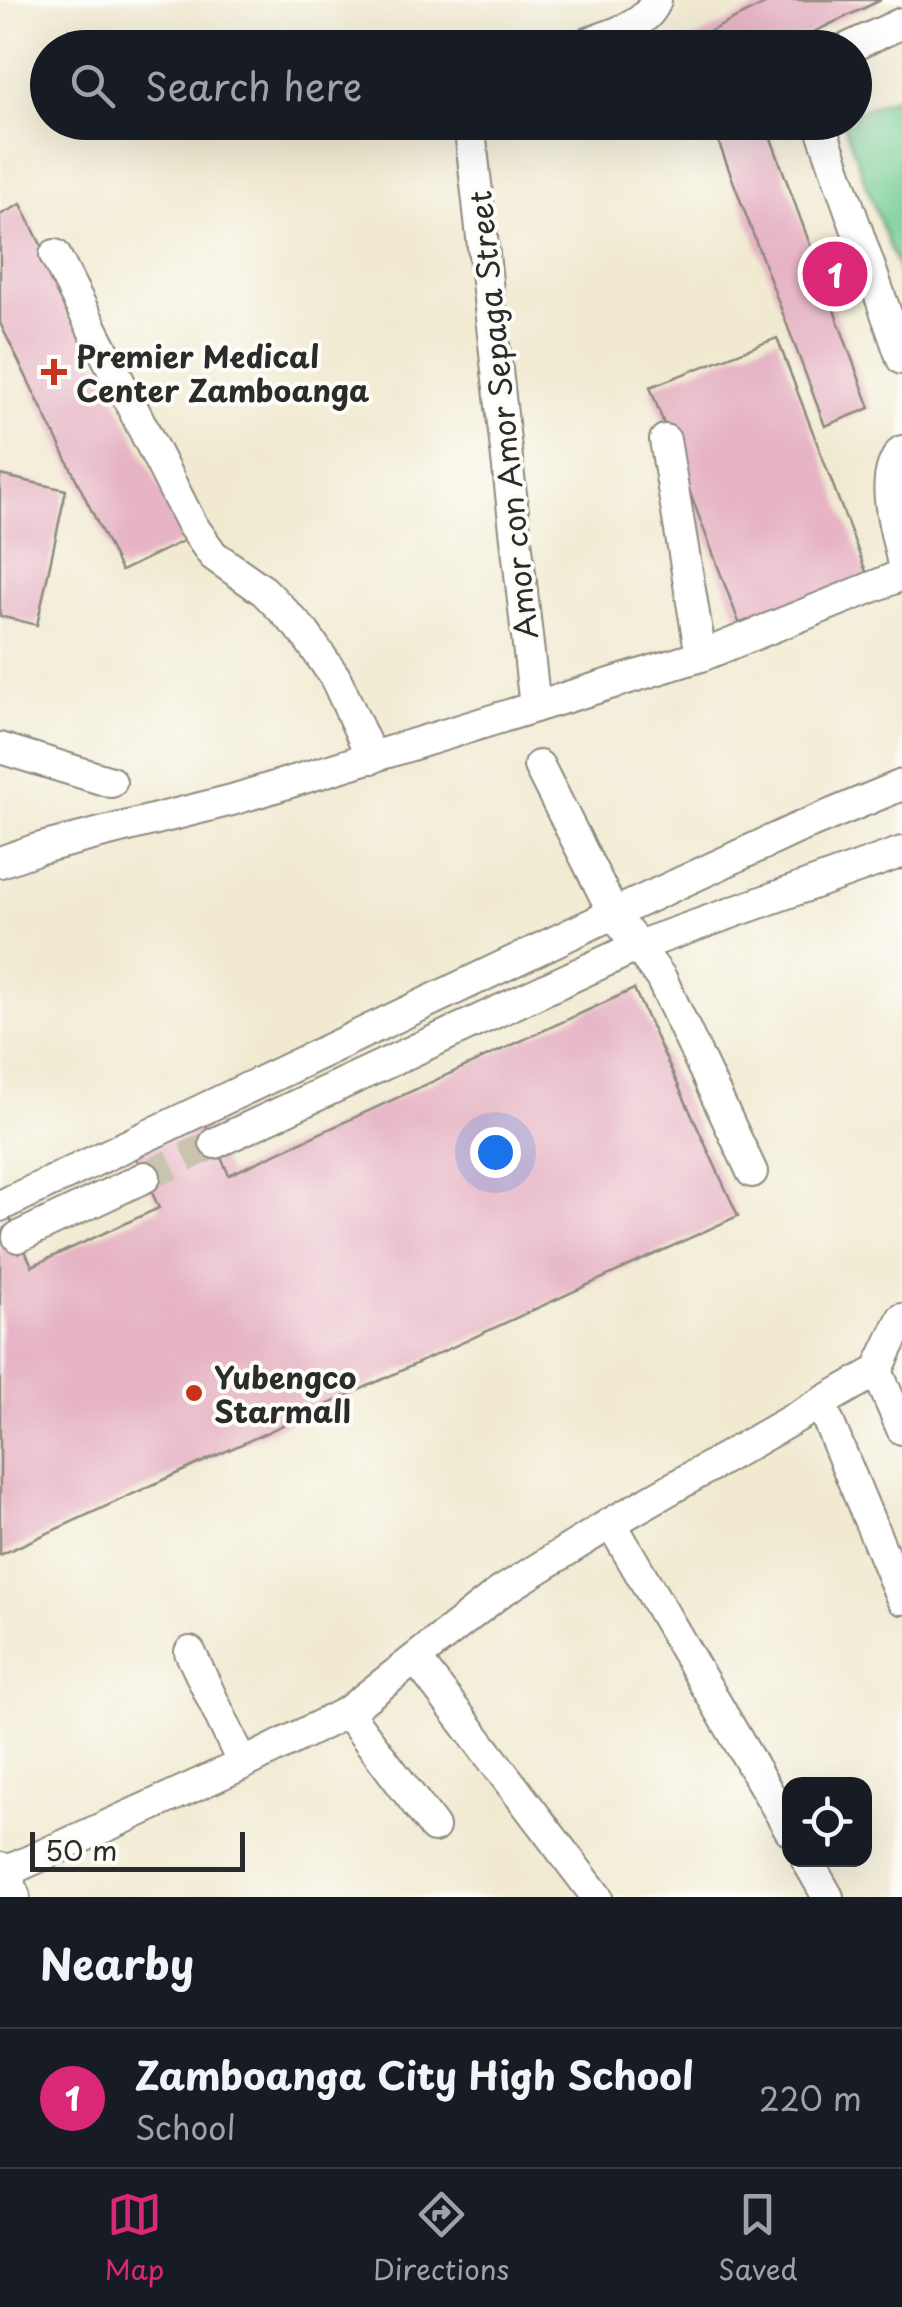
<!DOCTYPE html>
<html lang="en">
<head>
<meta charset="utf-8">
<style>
	body { margin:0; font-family:"Playpen Sans",sans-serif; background:#20242c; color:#f1f3f6 }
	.controls { position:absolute; right:30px; bottom:30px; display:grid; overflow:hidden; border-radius:20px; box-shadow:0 10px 40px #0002 }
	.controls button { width:90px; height:90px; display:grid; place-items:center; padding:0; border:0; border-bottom:2px solid #363941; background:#171b24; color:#f1f3f6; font:50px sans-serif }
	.scale { position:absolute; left:30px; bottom:25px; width:215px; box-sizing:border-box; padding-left:10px; border:5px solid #2b2b2b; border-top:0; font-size:28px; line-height:35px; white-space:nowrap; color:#2b2b2b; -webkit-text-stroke:8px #fdfcf7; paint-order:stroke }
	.you { position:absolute; left:495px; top:1152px; width:35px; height:35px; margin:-25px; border:8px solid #fff; border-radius:50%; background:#1a73e8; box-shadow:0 0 0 15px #1a73e833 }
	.badge { display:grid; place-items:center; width:65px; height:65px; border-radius:50%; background:#db2777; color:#fff; font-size:32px; font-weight:700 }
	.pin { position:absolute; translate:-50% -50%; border:5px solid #fff; box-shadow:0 2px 10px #0006 }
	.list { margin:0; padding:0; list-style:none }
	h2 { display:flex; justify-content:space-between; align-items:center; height:130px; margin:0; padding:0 40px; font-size:42px }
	h2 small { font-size:32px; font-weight:400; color:#9ea1a6 }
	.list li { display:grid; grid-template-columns:65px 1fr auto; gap:30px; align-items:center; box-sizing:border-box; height:140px; padding:0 40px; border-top:2px solid #363941 }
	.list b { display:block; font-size:38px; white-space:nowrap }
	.list p { margin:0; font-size:32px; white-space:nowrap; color:#9ea1a6 }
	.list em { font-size:32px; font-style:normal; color:#9ea1a6 }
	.icon { flex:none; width:55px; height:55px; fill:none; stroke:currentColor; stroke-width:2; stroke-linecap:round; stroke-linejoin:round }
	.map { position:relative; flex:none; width:902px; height:1897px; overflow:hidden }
	.search { position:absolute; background:#171b24; box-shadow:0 10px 40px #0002; left:30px; right:30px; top:30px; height:110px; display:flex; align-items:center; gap:25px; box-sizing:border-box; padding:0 35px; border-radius:55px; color:#9ea1a6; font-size:38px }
	.sheet { height:270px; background:#171b24 }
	nav { display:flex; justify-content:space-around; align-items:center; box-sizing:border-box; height:140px; border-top:2px solid #363941; background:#171b24; font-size:28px; color:#9ea1a6 }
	nav a { display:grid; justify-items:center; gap:5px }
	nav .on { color:#db2777 }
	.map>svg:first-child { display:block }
	.green { fill:#73cc93; stroke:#4f7c5f; stroke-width:2.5 }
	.building { fill:#e6b4c5 }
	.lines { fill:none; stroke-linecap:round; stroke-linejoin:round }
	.minor-tunnel { stroke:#c9c4b0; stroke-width:30; stroke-dasharray:30 15; stroke-linecap:butt }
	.minor-casing { stroke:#8e8a7e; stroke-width:34 }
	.major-casing { stroke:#8e8a7e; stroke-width:41 }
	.minor { stroke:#fff; stroke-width:30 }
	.major { stroke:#fff; stroke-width:38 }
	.poi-dot { fill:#c8321e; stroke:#fdfcf7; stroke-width:4 }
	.labels { text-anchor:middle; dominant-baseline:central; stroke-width:8; stroke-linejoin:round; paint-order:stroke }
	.poi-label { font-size:30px; font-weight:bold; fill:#2b2b2b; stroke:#fdfcf7; text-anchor:start }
	.street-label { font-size:30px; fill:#2b2b2b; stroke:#fdfcf7 }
</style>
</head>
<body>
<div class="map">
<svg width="902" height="1897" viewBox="0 0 902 1897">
	<rect width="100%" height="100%" fill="#fdfcf7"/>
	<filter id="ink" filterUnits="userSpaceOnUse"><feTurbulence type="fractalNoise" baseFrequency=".01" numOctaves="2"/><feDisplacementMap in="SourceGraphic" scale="20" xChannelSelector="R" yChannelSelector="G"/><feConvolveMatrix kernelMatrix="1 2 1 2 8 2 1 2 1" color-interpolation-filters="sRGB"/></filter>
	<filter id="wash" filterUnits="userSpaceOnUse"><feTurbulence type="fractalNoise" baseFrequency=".0048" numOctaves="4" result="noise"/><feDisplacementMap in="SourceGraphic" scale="40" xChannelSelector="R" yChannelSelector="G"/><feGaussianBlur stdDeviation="2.25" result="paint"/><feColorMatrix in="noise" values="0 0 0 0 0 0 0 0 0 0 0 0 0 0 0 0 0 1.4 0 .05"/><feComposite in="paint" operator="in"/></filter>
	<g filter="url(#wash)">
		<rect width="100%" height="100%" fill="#f1ead1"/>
		<path class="green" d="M902,95V280L843,123L854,122L855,112Z"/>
		<g id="blocks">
			<g class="building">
				<path d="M773,0H881L780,48H676Z"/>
				<path d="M711,122H765L870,408L825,426Z"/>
				<path d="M21,204L185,540L121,571L0,323V215Z"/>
				<path d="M777,338L868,577L740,625L650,387Z"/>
				<path d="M0,475L66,490L37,625L0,616Z"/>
				<path d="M634,989L738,1216L0,1555V1220L9,1216L32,1266L159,1208L135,1155L205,1123L229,1175Z"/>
			</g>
		</g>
	</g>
	<g filter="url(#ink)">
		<use href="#blocks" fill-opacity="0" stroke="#8e8a7e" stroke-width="2.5"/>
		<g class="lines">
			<path class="minor-tunnel" d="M145,1177L215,1143"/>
			<g class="minor-casing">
				<g id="minor">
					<path d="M575,48C600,37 647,29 656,0"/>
					<path d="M848,48L902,23"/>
					<path d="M469,122L535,707"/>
					<path d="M819,122L902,359"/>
					<path d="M55,255L192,525L213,555L264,591L304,632L335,677L372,758"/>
					<path d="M665,440L701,656"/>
					<path d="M902,451C877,478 896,528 902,560"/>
					<path d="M0,748L111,782"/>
					<path d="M539,766L614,914L661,978L752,1172"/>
					<path d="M0,862L37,849L232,800L701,656L902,575"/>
					<path d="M215,1143L638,946L902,852"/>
					<path d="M0,1206L602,919L796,829L902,785"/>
					<path d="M18,1237L145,1177"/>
					<path d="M877,1371L902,1429"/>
					<path d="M821,1404L902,1599"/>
					<path d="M611,1523L790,1830"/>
					<path d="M190,1652L243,1764"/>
					<path d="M416,1659L597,1897"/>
					<path d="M347,1712L434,1827"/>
					<path d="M807,1860L828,1897"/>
					<path d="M1,1874L243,1764L347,1712L499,1593L611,1523L877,1371L902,1319"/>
				</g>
			</g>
			<g class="major-casing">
				<path id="major" d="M0,1871L11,1897"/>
			</g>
			<use href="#minor" class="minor"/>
			<use href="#major" class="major"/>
		</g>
	</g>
	<g class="poi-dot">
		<path d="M49 357h10v10h10v10h-10v10h-10v-10h-10v-10h10z"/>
		<circle cx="194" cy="1393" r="10"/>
	</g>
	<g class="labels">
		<g class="poi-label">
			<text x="76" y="355">Premier Medical<tspan x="76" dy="34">Center Zamboanga</tspan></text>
			<text x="214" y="1376">Yubengco<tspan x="214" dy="34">Starmall</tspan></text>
		</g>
		<g class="street-label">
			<text transform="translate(502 415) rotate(-96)">Amor con Amor Sepaga Street</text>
		</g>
	</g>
</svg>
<div class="controls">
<button><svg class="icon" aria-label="locate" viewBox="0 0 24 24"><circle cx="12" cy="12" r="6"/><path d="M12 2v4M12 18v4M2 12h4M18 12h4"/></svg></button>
</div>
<div class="scale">50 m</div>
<div class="you"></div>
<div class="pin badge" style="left:835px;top:274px">1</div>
<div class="search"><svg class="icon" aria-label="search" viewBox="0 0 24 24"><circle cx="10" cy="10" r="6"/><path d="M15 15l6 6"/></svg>Search here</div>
</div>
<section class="sheet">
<h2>Nearby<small></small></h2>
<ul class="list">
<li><span class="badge">1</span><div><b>Zamboanga City High School</b><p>School</p></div><em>220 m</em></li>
</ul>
</section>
<nav>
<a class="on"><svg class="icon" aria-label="map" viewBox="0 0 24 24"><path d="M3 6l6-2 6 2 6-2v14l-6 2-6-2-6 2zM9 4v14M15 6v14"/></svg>Map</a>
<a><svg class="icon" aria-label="directions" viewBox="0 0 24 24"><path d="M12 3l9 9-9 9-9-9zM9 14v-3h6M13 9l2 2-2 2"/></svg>Directions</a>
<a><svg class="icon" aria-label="saved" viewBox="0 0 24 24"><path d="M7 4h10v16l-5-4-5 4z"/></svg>Saved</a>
</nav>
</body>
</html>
